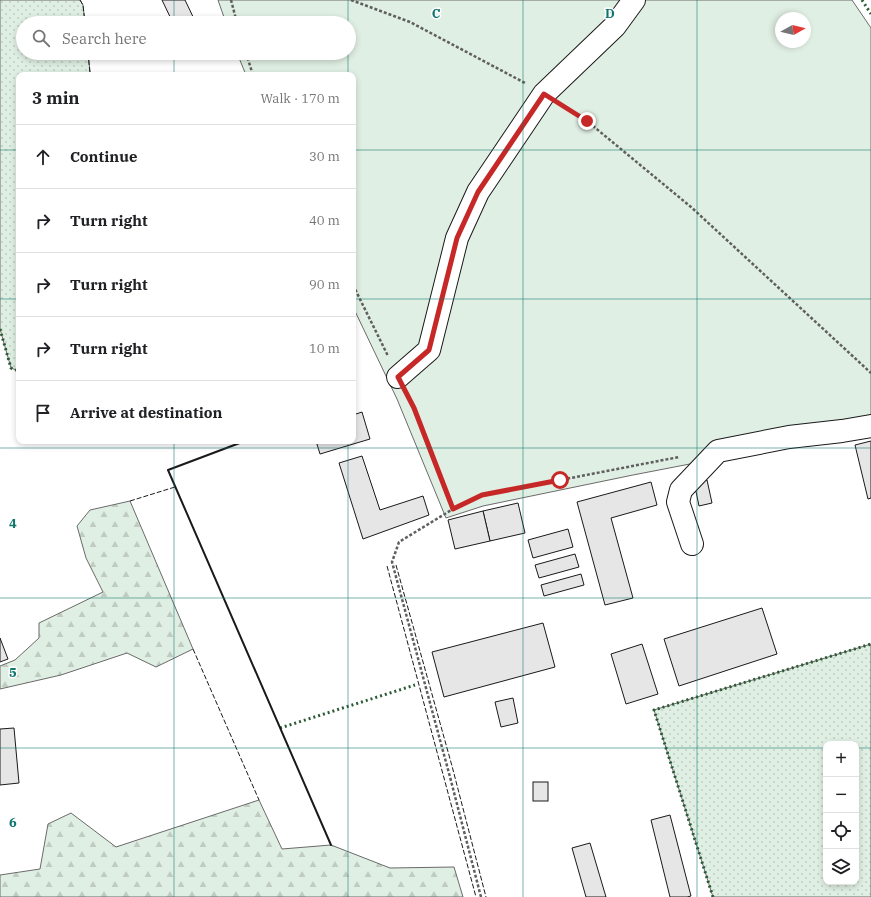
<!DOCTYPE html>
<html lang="en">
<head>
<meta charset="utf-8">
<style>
	body { margin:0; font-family:"IBM Plex Serif",serif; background:#f6f6f6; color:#202124 }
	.controls { position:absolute; right:12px; bottom:12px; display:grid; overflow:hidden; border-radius:8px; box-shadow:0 2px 6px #0003 }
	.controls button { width:36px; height:36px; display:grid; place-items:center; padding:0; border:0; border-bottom:1px solid #e0e0e0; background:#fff; color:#202124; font:20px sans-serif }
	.compass { position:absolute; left:775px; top:12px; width:36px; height:36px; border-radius:50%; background:#fff; box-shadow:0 2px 6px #0003; rotate:82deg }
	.stop { position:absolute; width:12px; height:12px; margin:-9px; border:3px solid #c62828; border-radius:50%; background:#fff }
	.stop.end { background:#c62828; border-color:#fff; box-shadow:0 1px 4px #0008 }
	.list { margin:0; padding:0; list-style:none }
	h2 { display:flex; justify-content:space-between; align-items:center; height:52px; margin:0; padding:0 16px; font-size:17px }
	h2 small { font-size:13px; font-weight:400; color:#757577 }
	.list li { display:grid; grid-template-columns:26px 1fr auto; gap:12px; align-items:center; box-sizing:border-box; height:64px; padding:0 16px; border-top:1px solid #e0e0e0 }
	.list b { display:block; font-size:15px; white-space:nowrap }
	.list em { font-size:13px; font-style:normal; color:#757577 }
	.icon { flex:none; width:22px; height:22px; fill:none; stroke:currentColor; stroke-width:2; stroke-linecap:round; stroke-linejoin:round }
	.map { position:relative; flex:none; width:871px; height:897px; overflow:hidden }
	.search { position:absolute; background:#fff; box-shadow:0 2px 6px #0003; left:16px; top:16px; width:340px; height:44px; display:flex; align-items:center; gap:10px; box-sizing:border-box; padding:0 14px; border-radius:22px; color:#757577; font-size:15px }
	.panel { position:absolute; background:#fff; box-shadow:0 2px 6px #0003; left:16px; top:72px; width:340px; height:372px; border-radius:8px }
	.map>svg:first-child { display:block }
	.grass { fill:url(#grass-dots); stroke:#6a6a6a; fill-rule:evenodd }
	.forest { fill:url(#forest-firs); stroke:#6a6a6a }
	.park { fill:#e0efe3; stroke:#6a6a6a; fill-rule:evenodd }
	.building { fill:#e6e6e6; stroke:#1a1a1a }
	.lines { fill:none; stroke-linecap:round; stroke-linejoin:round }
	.minor-casing { stroke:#1a1a1a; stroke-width:24 }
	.path { stroke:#5f5f5f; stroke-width:2.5; stroke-dasharray:3 2; stroke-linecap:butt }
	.minor { stroke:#fff; stroke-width:22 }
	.hedge { stroke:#2b5a34; stroke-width:3; stroke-dasharray:2 3; stroke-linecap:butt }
	.fence { stroke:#1a1a1a; stroke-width:1; stroke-dasharray:5 2; stroke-linecap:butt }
	.wall { stroke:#1a1a1a; stroke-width:2 }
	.route { stroke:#c62828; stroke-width:5 }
	.grid { fill:none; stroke:#0f766e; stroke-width:1; stroke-opacity:0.55 }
	.grid-label { font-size:13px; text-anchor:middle; font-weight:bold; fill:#0f766e; stroke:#fff; stroke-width:3; stroke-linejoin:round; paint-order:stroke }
</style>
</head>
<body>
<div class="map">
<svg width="871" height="897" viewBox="0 0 871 897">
	<defs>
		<pattern id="grass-dots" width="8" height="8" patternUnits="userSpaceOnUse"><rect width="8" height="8" fill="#e0efe3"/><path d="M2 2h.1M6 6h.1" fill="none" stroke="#c0ccc2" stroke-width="1.8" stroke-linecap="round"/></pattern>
		<pattern id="forest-firs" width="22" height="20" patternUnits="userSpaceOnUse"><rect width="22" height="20" fill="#e0efe3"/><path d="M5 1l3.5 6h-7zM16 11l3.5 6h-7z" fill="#c0ccc2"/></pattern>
	</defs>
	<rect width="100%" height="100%" fill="#fff"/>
	<g class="grass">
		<path d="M0,0H80L83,5L85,23H23V53H88L90,72L95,75H19V371L11,368L0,329Z"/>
		<path d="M871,644V897H713L654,710ZM826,744H856V882H826Z"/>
	</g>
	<g class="forest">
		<path d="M130,501L193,649L156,667L127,653L61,675L0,689V666L15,660L39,638V623L103,592L86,558L77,526L90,510Z"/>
		<path d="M259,800L282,849L331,845L390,868L454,867L463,897H0V875L40,869L48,824L71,813L116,847Z"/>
	</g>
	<path class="park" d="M218,0H852L871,28V429L633,475L483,506L446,518L397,399L353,307V75H246L237,53H349V23H226ZM781,18H805V42H781Z"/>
	<g class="building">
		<path d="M162,0H185L196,23H173Z"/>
		<path d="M362,412L370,439L320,454L316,441H353V415Z"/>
		<path d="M871,441V498L868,499L855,445Z"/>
		<path d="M362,456L380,510L423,496L429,515L363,539L339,463Z"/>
		<path d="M707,480L712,503L699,506L694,482Z"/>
		<path d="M651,482L657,505L611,518L633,598L605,605L577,502Z"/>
		<path d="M518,503L525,533L490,541L483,511Z"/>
		<path d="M483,511L490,541L455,549L448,520Z"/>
		<path d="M568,529L573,547L533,558L528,540Z"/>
		<path d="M575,554L579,567L539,578L535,565Z"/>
		<path d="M581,574L584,585L544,596L541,585Z"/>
		<path d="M762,608L777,654L679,686L664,639Z"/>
		<path d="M543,623L555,667L444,697L432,652Z"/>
		<path d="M0,638L8,659L0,662Z"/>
		<path d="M642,644L658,694L626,704L611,654Z"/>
		<path d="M513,698L518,723L501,727L495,702Z"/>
		<path d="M14,728L19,783L0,785V729Z"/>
		<rect x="533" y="782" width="15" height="19"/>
		<path d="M670,815L691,896L687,897H670L651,820Z"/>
		<path d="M590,843L606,897H586L572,848Z"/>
	</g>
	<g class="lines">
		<g class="minor-casing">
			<g id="minor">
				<path d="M398,377L429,350L457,238L478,192L544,94L615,26L634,0"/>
				<path d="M692,544L678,502L681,490L718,451L789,437L842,431L871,426"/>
			</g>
		</g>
		<g class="path">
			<path d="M231,0L237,23"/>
			<path d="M351,0L410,22L525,83"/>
			<path d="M246,53L253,75"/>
			<path d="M564,106L587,121L691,207L871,373"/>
			<path d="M353,285L388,356"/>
			<path d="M408,397L414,408L453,509"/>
			<path d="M481,897L450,777L392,562L399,542L453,509L483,495L679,457"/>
		</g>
		<use href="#minor" class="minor"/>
		<g class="hedge">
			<path d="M862,0L871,14"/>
			<path d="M0,329L11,368L19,371"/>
			<path d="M280,728L415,685"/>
			<path d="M713,897L654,710L871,644"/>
		</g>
		<g class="fence">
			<path d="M80,0L83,5L85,23"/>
			<path d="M88,53L90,73L95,75"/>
			<path d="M130,501L175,487"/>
			<path d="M396,565L452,766L486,897"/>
			<path d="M387,566L476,897"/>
			<path d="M193,649L259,800"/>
		</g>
		<path class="wall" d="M245,441L168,470L331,845"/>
	</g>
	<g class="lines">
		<path class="route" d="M560,480L482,495L453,509L414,408L398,377L429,350L457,238L478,192L544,94L587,121"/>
	</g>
	<path class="grid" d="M174,0V23M348,0V23M523,0V897M697,0V897M174,53V75M348,53V75M0,150H19M353,150H871M0,299H19M353,299H871M174,441V897M348,441V897M0,448H871M0,598H871M0,748H826M856,748H871"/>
	<g class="grid-label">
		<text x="436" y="18">C</text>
		<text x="610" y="18">D</text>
		<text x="13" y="528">4</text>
		<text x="13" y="677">5</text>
		<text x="13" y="827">6</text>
	</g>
</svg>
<div class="controls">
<button>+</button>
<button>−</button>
<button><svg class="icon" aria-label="locate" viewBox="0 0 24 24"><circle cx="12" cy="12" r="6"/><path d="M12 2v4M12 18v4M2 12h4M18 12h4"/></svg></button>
<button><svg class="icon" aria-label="layers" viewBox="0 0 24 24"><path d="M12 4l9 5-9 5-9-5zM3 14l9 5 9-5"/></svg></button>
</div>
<svg class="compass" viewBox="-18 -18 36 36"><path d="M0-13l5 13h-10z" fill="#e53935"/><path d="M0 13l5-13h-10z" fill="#757577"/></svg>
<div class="stop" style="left:560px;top:480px"></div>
<div class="stop end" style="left:587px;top:121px"></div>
<div class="search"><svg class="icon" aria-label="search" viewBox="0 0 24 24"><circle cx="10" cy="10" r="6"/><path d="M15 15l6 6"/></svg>Search here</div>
<section class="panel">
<h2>3 min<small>Walk · 170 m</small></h2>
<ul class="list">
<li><svg class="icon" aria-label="ahead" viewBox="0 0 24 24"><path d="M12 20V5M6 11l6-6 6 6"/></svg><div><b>Continue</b></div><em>30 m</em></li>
<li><svg class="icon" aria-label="right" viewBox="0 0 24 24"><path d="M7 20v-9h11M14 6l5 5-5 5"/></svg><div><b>Turn right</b></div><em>40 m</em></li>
<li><svg class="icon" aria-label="right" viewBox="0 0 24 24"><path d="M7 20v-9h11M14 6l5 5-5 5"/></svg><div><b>Turn right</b></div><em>90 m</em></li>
<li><svg class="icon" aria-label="right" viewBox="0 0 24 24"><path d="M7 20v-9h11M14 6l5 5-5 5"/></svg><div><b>Turn right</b></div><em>10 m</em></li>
<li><svg class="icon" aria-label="arrive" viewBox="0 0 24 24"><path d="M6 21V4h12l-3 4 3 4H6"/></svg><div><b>Arrive at destination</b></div></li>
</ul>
</section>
</div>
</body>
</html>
